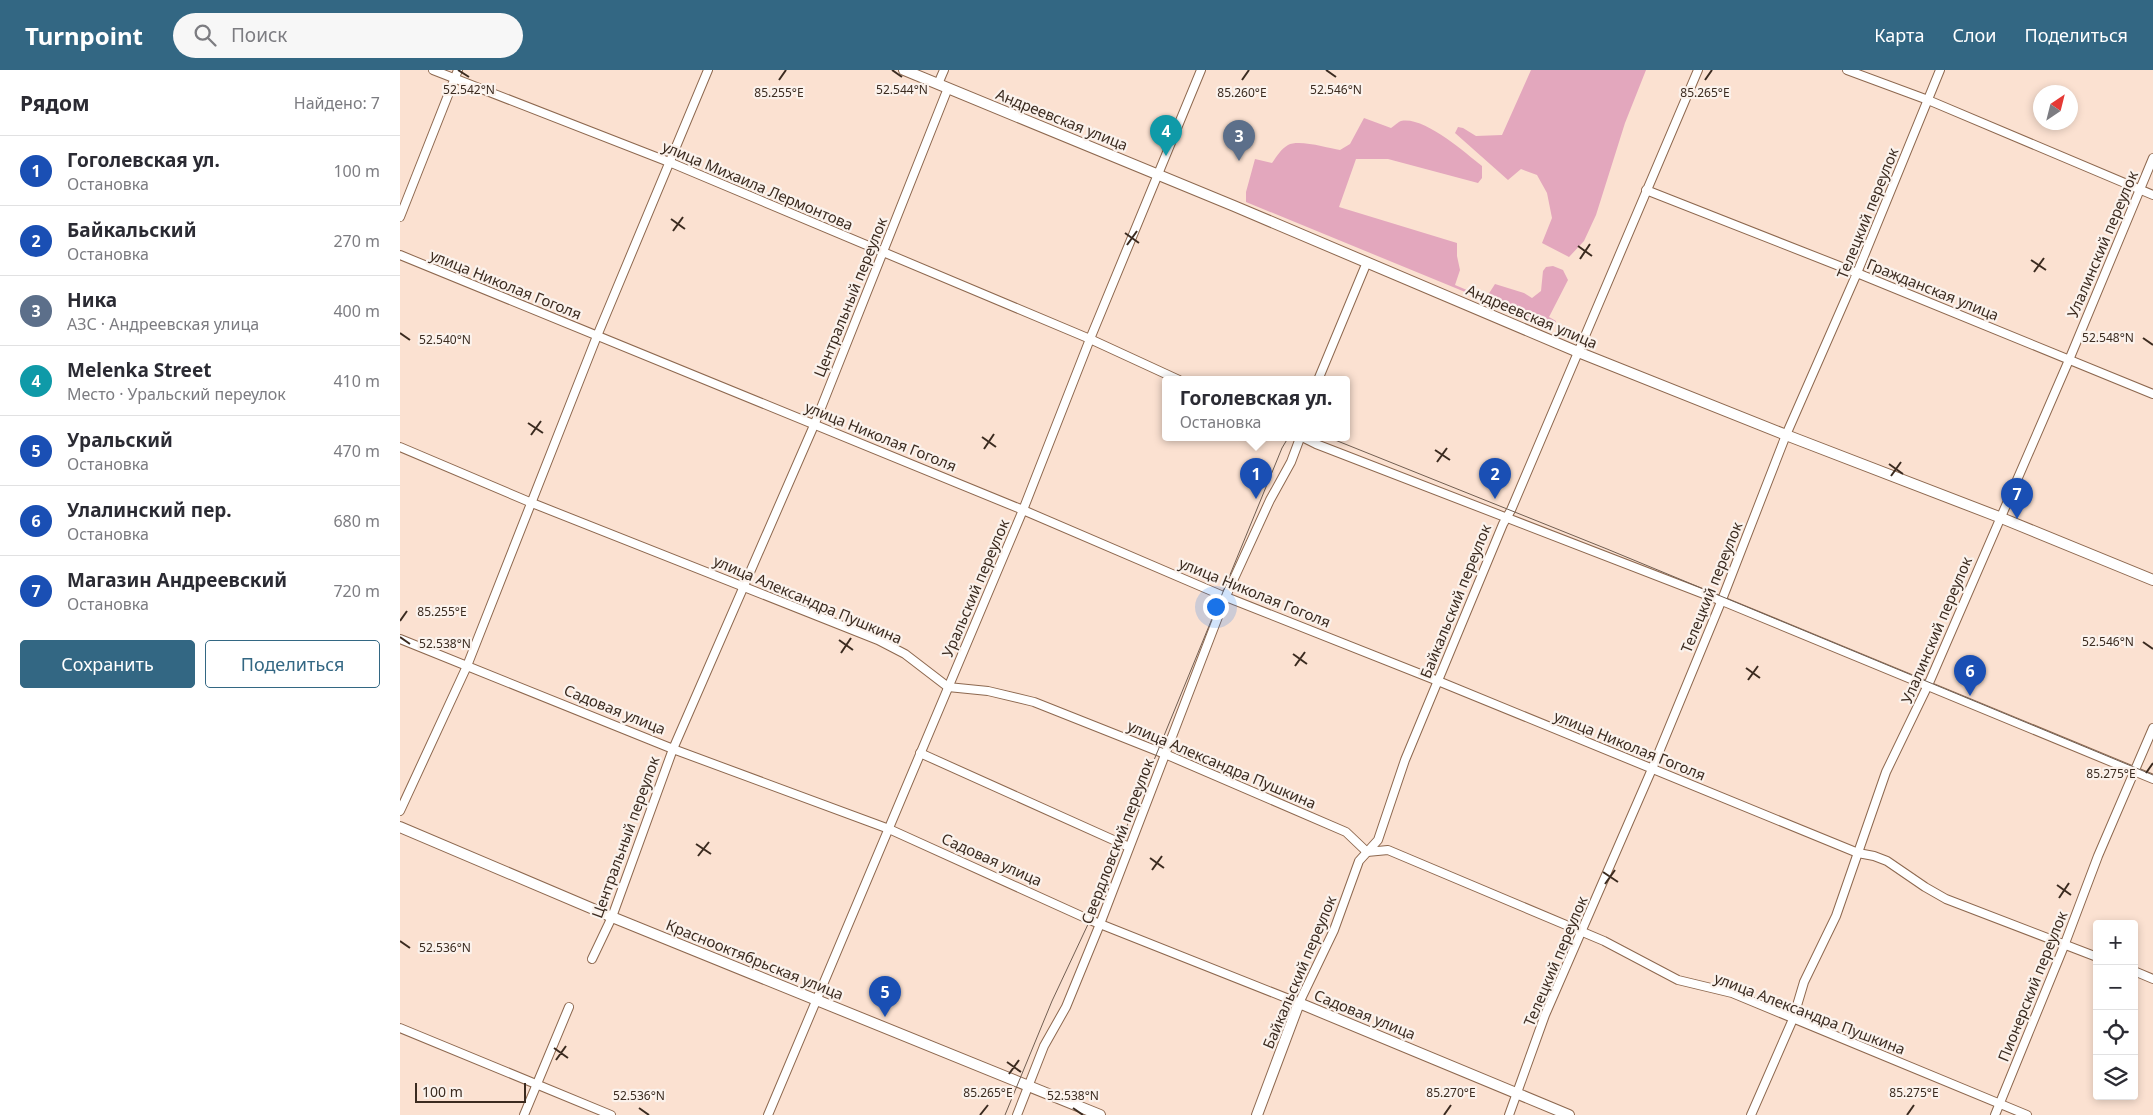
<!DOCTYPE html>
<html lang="ru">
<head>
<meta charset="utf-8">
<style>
	body { margin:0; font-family:"Noto Sans",sans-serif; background:#f7f7f7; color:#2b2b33 }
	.controls { position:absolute; right:15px; bottom:15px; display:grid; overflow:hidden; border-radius:5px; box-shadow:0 2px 8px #0003 }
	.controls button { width:45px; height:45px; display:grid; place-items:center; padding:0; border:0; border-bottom:1px solid #e1e1e2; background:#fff; color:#2b2b33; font:25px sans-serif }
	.compass { position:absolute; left:1633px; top:15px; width:45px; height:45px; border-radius:50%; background:#fff; box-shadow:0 2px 8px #0003; rotate:35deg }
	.scale { position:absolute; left:15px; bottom:12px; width:111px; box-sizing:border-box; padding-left:5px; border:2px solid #3b2b20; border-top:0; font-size:14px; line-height:18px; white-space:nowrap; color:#3b2b20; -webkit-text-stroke:4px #fbf2ec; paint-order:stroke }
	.you { position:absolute; left:815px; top:536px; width:18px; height:18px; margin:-12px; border:4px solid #fff; border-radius:50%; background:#1a73e8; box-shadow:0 0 0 8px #1a73e833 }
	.badge { display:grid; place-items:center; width:32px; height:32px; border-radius:50%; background:#336783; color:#fff; font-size:16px; font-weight:700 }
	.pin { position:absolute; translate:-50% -41px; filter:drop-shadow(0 1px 2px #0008) }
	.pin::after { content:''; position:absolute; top:26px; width:18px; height:15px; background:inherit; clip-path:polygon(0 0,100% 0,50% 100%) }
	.popup { position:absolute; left:762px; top:306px; width:188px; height:65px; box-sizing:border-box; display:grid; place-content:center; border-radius:5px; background:#fff; filter:drop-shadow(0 1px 4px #0005); font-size:16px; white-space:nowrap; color:#7c7c81 }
	.popup b { font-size:19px; color:#2b2b33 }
	.popup::after { content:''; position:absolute; left:50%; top:100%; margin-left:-10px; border:10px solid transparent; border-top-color:#fff }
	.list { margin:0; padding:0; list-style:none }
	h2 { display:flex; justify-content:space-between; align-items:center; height:65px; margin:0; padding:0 20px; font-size:21px }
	h2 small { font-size:16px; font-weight:400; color:#7c7c81 }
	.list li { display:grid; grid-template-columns:32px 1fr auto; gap:15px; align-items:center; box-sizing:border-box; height:70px; padding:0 20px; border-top:1px solid #e1e1e2 }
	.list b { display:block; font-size:19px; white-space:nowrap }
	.list p { margin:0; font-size:16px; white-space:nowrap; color:#7c7c81 }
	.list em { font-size:16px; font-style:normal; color:#7c7c81 }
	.actions { display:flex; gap:10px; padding:15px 20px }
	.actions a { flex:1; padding:11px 0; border:1px solid #336783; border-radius:5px; text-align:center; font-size:18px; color:#336783 }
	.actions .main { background:#336783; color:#fff }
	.icon { flex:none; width:28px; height:28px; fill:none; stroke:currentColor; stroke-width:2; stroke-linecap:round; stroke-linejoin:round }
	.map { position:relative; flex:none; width:1753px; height:1045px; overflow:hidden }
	header { display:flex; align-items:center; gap:30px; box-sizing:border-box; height:70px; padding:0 25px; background:#336783; color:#fff }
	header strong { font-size:24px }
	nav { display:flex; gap:28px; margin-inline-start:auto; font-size:18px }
	.search { width:350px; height:45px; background:#f7f7f7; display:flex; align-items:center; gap:12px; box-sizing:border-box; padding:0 18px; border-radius:28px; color:#7c7c81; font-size:19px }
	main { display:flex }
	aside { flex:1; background:#fff }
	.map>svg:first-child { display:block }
	.green { fill:#e3a7bd }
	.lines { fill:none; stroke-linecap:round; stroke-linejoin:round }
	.street-casing { stroke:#8d684f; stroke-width:10 }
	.secondary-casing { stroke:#8d684f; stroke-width:12 }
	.street { stroke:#fff; stroke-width:8 }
	.secondary { stroke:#fff; stroke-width:10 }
	.tram { stroke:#715e51; stroke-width:1 }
	.ticks { fill:none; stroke:#3b2b20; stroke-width:2 }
	.labels { text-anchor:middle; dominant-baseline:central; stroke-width:4.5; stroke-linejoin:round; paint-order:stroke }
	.street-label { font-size:15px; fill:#3b2b20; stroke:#fbf2ec }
	.ticks-label { font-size:12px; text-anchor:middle; fill:#3b2b20; stroke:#fbf2ec; stroke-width:4.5; stroke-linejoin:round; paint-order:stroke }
</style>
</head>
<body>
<header>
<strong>Turnpoint</strong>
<div class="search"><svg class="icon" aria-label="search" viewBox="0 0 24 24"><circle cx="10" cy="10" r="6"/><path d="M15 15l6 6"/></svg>Поиск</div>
<nav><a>Карта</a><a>Слои</a><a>Поделиться</a></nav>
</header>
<main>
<aside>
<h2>Рядом<small>Найдено: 7</small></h2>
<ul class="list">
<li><span class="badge" style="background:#1a4fb4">1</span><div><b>Гоголевская ул.</b><p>Остановка</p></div><em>100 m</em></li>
<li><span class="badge" style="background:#1a4fb4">2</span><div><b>Байкальский</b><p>Остановка</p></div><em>270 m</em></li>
<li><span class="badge" style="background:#5c6f8a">3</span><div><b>Ника</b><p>АЗС · Андреевская улица</p></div><em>400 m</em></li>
<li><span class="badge" style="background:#0f9aa8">4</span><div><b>Melenka Street</b><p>Место · Уральский переулок</p></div><em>410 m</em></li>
<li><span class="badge" style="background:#1a4fb4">5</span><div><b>Уральский</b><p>Остановка</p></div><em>470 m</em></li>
<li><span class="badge" style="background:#1a4fb4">6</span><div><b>Улалинский пер.</b><p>Остановка</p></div><em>680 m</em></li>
<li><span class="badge" style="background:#1a4fb4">7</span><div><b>Магазин Андреевский</b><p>Остановка</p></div><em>720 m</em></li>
</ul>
<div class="actions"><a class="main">Сохранить</a><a>Поделиться</a></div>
</aside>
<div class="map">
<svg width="1753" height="1045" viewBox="0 0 1753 1045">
	<rect width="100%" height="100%" fill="#fbe1d1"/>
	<g class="green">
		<path d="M1131,0H1246L1225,53L1196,145L1184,171L1169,187L1142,173L1152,148L1147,123L1137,105L1121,99L1108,110L1055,63L1058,57L1063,58L1076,66L1102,65Z"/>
		<path d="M964,48L991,58C994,56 998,52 1001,51C1024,46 1064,82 1082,96V108L1078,113L988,89H956L939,137L1057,173V186L1060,200L1055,215L1086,228L1095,214L1124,223L1132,228L1141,221L1143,201L1146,197L1153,196L1163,200L1168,210L1149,247L1156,251L1153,258L846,132V122L855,89L872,93C877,86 881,79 888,75C899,69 928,78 940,80L950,74Z"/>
	</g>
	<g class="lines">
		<g class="street-casing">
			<g id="street">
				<path d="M33,0L269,92L690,269L779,310"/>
				<path d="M1447,0L1528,30L1753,125"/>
				<path d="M538,14L544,0"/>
				<path d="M1246,120L1457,203L1753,324"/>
				<path d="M0,147L58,0"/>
				<path d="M0,185L623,440L821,525L1038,611L1458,783L1474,786L1487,791L1525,817L1546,829L1697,887"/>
				<path d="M918,310L967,192"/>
				<path d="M904,368L916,374L1322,531L1753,709"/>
				<path d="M0,377L132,433L478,570L505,584L548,617L588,621L634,632L765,684L946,762L967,782L988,780L1204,871L1278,910L1332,923L1627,1045"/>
				<path d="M0,569L273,679L489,759L690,850L899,933L934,860L959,791L978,770L1005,690L1103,454L1111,440L1298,0"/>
				<path d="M520,683L729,777"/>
				<path d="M0,741L67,596L197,266L308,0"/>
				<path d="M192,889L212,847L273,679L415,353L548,18"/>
				<path d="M1734,901L1753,909"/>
				<path d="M0,958L211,1045"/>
				<path d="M124,1045L169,937"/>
				<path d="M368,1045L623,440L690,269L801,0"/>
				<path d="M617,1045L644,976L666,937L700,854L826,526L870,430L891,392L900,368"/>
				<path d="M1109,1045L1145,945L1252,699L1323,527L1386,365L1457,203L1540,0"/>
				<path d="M1351,1045L1393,949L1404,912L1436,846L1486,702L1529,613L1669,290L1753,88"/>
				<path d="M1595,1045L1664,876L1698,786L1753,658"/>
			</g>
		</g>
		<g class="secondary-casing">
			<g id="secondary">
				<path d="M504,0L834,136L1178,282L1386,365L1599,447L1753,510"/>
				<path d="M0,757L212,847L700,1045"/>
				<path d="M857,1045L899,933L1169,1045"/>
			</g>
		</g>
		<use href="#street" class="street"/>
		<use href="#secondary" class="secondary"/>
		<g class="tram">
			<path d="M930,368L1207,479L1753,705"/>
			<path d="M605,1045L652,931L690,850L720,773L882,378L888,368"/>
		</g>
	</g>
	<path class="ticks" d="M58,0L69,7M492,0L502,7M926,0L936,7M379,10L386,0M842,10L849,0M1305,10L1312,0M271,149L285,159M273,161L283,147M725,163L739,173M727,175L737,161M1178,176L1192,186M1180,189L1190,174M1631,190L1646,200M1634,202L1644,188M0,263L10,270M1743,268L1753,275M128,353L143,363M131,365L141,351M582,367L596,377M584,379L594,364M1035,380L1050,390M1037,392L1047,378M1489,394L1503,404M1491,406L1501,392M0,551L7,541M0,567L10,574M439,570L453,580M1743,572L1753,579M441,583L451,568M893,584L907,594M895,596L905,582M1346,598L1360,608M1348,610L1358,596M1746,703L1753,693M296,774L311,784M298,786L309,772M750,788L764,798M752,800L762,786M1203,802L1218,812M1205,814L1215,800M1657,815L1671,825M1659,828L1669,813M0,871L10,878M154,978L168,988M156,990L166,976M607,992L621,1002M609,1004L619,990M239,1038L249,1045M673,1038L683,1045M580,1045L588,1035M1044,1045L1051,1035M1507,1045L1514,1035"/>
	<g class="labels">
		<g class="street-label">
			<text transform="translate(662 49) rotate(22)">Андреевская улица</text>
			<text transform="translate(358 115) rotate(23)">улица Михаила Лермонтова</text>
			<text transform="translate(1467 143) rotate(-68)">Телецкий переулок</text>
			<text transform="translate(1702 174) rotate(-67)">Улалинский переулок</text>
			<text transform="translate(106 214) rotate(22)">улица Николая Гоголя</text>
			<text transform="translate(1533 219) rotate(22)">Гражданская улица</text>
			<text transform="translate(450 227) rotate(-68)">Центральный переулок</text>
			<text transform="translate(1132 246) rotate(23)">Андреевская улица</text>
			<text transform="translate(481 366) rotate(22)">улица Николая Гоголя</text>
			<text transform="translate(1311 517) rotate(-68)">Телецкий переулок</text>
			<text transform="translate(575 518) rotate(-67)">Уральский переулок</text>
			<text transform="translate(855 522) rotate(22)">улица Николая Гоголя</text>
			<text transform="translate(408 529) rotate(23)">улица Александра Пушкина</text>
			<text transform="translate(1055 531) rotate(-68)">Байкальский переулок</text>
			<text transform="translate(1536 560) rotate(-67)">Улалинский переулок</text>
			<text transform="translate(215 639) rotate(22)">Садовая улица</text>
			<text transform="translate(1230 675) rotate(22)">улица Николая Гоголя</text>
			<text transform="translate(822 694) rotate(23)">улица Александра Пушкина</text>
			<text transform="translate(225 767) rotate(-70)">Центральный переулок</text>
			<text transform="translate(717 771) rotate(-69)">Свердловский переулок</text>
			<text transform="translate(592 789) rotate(24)">Садовая улица</text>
			<text transform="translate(355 889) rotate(22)">Краснооктябрьская улица</text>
			<text transform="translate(1155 891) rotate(-67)">Телецкий переулок</text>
			<text transform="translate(899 902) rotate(-67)">Байкальский переулок</text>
			<text transform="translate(1632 916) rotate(-68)">Пионерский переулок</text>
			<text transform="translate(1410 943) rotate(21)">улица Александра Пушкина</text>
			<text transform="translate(965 944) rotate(22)">Садовая улица</text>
		</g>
	</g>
	<g class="ticks-label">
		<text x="69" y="24">52.542°N</text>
		<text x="502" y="24">52.544°N</text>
		<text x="936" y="24">52.546°N</text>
		<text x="379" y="27">85.255°E</text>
		<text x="842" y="27">85.260°E</text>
		<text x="1305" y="27">85.265°E</text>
		<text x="1708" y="272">52.548°N</text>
		<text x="45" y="274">52.540°N</text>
		<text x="42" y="546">85.255°E</text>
		<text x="1708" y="576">52.546°N</text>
		<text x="45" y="578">52.538°N</text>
		<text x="1711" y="708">85.275°E</text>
		<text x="45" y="882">52.536°N</text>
		<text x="588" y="1027">85.265°E</text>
		<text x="1051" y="1027">85.270°E</text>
		<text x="1514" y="1027">85.275°E</text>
		<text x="239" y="1030">52.536°N</text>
		<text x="673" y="1030">52.538°N</text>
	</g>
</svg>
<div class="controls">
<button>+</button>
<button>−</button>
<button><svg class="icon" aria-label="locate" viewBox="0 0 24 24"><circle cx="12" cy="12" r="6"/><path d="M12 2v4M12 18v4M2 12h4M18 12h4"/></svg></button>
<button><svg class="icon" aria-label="layers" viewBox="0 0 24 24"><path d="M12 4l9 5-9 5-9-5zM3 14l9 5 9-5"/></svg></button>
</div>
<svg class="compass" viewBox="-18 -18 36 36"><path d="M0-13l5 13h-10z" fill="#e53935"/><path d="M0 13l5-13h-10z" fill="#7c7c81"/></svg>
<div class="scale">100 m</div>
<div class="you"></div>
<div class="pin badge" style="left:856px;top:429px;background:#1a4fb4">1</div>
<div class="popup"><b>Гоголевская ул.</b>Остановка</div>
<div class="pin badge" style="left:1095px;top:429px;background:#1a4fb4">2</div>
<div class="pin badge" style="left:839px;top:91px;background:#5c6f8a">3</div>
<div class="pin badge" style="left:766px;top:86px;background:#0f9aa8">4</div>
<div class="pin badge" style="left:485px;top:947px;background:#1a4fb4">5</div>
<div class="pin badge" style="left:1570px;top:626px;background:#1a4fb4">6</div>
<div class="pin badge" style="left:1617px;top:449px;background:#1a4fb4">7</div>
</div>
</main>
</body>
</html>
